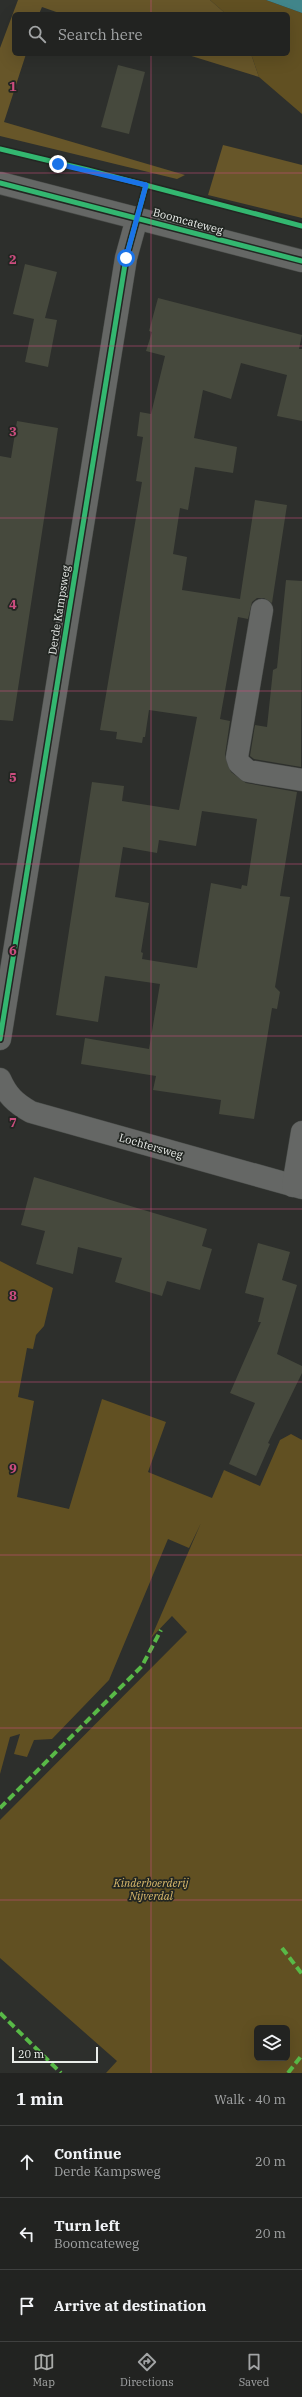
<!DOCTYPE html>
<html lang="en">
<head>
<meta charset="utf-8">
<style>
	body { margin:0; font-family:"IBM Plex Serif",serif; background:#2a2b2a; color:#f1f3f6 }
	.controls { position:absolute; right:12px; bottom:12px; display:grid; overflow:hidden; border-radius:6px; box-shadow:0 4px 16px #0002 }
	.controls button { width:36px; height:36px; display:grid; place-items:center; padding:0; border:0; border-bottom:1px solid #3f403f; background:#222321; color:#f1f3f6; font:20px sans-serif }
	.scale { position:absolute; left:12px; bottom:10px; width:86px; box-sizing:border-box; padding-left:4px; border:2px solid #eaedea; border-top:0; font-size:11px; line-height:14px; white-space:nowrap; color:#eaedea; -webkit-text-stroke:3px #222622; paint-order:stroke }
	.stop { position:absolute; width:12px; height:12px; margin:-9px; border:3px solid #1a73e8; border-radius:50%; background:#fff }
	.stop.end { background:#1a73e8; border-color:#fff; box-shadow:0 1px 4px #0008 }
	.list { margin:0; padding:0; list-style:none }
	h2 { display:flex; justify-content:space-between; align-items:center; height:52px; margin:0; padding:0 16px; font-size:17px }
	h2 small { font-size:13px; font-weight:400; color:#a2a4a5 }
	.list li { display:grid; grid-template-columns:26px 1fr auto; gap:12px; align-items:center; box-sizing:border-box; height:72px; padding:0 16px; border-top:1px solid #3f403f }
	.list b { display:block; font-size:15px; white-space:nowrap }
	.list p { margin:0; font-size:13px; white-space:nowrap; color:#a2a4a5 }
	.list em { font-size:13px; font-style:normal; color:#a2a4a5 }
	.icon { flex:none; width:22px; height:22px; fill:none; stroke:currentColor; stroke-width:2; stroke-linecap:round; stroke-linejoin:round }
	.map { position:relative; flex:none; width:302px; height:2073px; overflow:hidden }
	.search { position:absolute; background:#222321; box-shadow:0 4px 16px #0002; left:12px; right:12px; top:12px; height:44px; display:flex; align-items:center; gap:10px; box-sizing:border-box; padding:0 14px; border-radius:6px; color:#a2a4a5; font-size:15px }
	.sheet { height:268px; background:#222321 }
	nav { display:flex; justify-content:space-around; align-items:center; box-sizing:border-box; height:56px; border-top:1px solid #3f403f; background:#222321; font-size:11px; color:#a2a4a5 }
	nav a { display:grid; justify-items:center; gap:2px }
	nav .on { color:#a8aaa8 }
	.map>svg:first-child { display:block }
	.green { fill:#615022; fill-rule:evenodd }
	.forest { fill:#675629 }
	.water { fill:#41858a }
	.building { fill:#46493d; fill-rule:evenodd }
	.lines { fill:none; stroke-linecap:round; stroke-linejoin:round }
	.minor-casing { stroke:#484b48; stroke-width:23 }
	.minor { stroke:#656765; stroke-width:22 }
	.quiet { stroke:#58b947; stroke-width:4; stroke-dasharray:8 4; stroke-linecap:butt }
	.cycleway-casing { stroke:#222622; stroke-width:8 }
	.cycleway { stroke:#33b770; stroke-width:5 }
	.route { stroke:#1a73e8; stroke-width:5 }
	.grid { fill:none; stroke:#cc4d7f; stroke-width:1; stroke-opacity:0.55 }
	.labels { text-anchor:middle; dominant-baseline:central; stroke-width:3.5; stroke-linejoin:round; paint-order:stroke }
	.street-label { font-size:11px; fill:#eaedea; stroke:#222622 }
	.park-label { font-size:11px; font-style:italic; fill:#dcbb6d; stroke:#222622 }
	.grid-label { font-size:13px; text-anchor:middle; font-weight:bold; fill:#cc4d7f; stroke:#222622; stroke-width:3.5; stroke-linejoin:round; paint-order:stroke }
</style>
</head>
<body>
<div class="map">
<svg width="302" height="2073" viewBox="0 0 302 2073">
	<rect width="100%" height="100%" fill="#2d2f2c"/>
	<g class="green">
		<path d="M210,0H266L302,13V114L259,77L251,54H288V14H226Z"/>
		<path d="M0,1261L53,1288L44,1326L36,1335L33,1349L27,1348L18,1397L34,1401L17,1497L69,1509L102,1399L166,1422L148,1472L212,1498L224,1470L260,1486L280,1440L291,1434L302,1440V2073H106L117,2061L0,1958V1820L187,1632L172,1616L151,1638L201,1523L189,1548L168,1539L109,1680L52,1739L34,1740L27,1757L14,1754L20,1734L10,1737L0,1774ZM257,2028H287V2058H257Z"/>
	</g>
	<g class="forest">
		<path d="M18,0H210L226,14H62L42,7L39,14H14V54H26L4,122L185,175L177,179L0,136V48Z"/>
		<path d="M185,54H251L259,77Z"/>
		<path d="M223,145L302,165V218L208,195Z"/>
	</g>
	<path class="water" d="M266,0H302V13Z"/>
	<g class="building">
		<path d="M118,65L145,72L129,134L101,127Z"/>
		<path d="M25,264L57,272L45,318L57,320L48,367L25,362L34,319L13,314Z"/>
		<path d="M158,298L302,335L299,349H302V421L277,416L287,375L241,363L231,399L203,390L194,438L237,447L233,473L195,467L188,510L180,508L173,554L187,557L182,590L240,599L255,500L287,505L272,603L264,598H257L252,602L248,619L238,617L220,719L230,721L225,755L231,772L246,783L297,792L280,896L290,897L275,987L280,992L277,1009L272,1008L254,1119L219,1114L221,1100L153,1090L156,1076L81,1064L85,1038L149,1049L160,984L105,976L98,1022L56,1015L92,782L124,786L122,801L179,810L197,717L149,710L145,737H143L142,743L116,739L117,732L100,730L142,482L136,481L143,437L137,436L140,412L151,414L165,356L146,351L152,332L149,331ZM202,811L257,819L247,886L242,885L241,889L211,883L197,968L142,959L143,953L141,952L149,903L115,897L123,847L157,853L159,840L196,846Z"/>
		<path d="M17,421L58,428L13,721L0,720V456L11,458Z"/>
		<path d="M286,580L302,581L301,767L254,759L250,756L255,725L267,727L273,670L277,668Z"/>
		<path d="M34,1177L207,1229L202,1246L212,1249L200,1290L167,1281L162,1296L115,1282L122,1258L78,1247L73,1274L36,1264L45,1231L21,1225Z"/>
		<path d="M258,1243L290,1252L282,1280L297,1285L277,1354L302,1366V1373L268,1443L270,1444L256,1476L229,1464L255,1403L230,1393L261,1322H258L264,1298L245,1293Z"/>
	</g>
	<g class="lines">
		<g class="minor-casing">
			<g id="minor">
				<path d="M0,183L302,261"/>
				<path d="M262,610L237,757L239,763L248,771L302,780"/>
				<path d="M0,1039L126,258L137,218"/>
				<path d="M0,1079C7,1095 15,1103 31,1112L302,1188"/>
				<path d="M293,1186L302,1132"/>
			</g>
		</g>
		<use href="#minor" class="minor"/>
		<g class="quiet">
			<path d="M0,1808L142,1666L161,1630"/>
			<path d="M282,1948L302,1974"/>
			<path d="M0,2013L61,2073"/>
			<path d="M288,2073L302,2055"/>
		</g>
		<g class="cycleway-casing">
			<g id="cycleway">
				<path d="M0,149L88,170L302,226"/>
				<path d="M0,183L302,261"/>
				<path d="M0,1039L126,258L146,185"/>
			</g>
		</g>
		<use href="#cycleway" class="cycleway"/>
	</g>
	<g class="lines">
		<path class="route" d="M58,164L146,185L126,258"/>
	</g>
	<path class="grid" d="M151,0V14M151,54V2073M0,173H302M0,346H302M0,518H302M0,691H302M0,864H302M0,1036H302M0,1209H302M0,1382H302M0,1555H302M0,1728H302M0,1900H302"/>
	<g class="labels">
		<g class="street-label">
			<text transform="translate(188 221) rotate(15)">Boomcateweg</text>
			<text transform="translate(59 610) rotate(-81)">Derde Kampsweg</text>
			<text transform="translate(151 1146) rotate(16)">Lochtersweg</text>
		</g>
		<g class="park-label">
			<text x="151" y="1883">Kinderboerderij<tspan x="151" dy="13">Nijverdal</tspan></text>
		</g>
	</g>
	<g class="grid-label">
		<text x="13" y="91">1</text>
		<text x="13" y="264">2</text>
		<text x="13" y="436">3</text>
		<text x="13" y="609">4</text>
		<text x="13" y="782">5</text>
		<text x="13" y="955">6</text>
		<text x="13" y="1127">7</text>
		<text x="13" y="1300">8</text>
		<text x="13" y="1473">9</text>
	</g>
</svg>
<div class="controls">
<button><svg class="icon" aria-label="layers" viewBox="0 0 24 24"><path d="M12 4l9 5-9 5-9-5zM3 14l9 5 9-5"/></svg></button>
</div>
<div class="scale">20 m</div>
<div class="stop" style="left:126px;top:258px"></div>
<div class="stop end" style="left:58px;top:164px"></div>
<div class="search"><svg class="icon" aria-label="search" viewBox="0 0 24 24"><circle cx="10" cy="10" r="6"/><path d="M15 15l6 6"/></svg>Search here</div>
</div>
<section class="sheet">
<h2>1 min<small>Walk · 40 m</small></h2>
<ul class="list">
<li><svg class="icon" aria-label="ahead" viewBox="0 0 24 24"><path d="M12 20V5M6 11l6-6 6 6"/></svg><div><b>Continue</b><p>Derde Kampsweg</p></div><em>20 m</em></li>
<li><svg class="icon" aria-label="left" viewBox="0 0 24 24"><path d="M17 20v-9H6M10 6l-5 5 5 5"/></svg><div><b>Turn left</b><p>Boomcateweg</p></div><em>20 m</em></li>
<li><svg class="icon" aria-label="arrive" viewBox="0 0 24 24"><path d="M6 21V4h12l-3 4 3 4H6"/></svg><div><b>Arrive at destination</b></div></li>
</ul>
</section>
<nav>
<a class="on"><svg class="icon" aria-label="map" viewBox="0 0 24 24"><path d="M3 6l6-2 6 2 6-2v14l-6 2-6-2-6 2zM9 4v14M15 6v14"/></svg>Map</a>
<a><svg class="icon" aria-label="directions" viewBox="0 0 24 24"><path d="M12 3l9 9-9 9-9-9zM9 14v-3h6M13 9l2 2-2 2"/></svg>Directions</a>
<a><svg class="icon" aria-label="saved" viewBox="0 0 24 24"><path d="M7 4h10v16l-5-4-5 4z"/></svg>Saved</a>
</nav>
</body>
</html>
